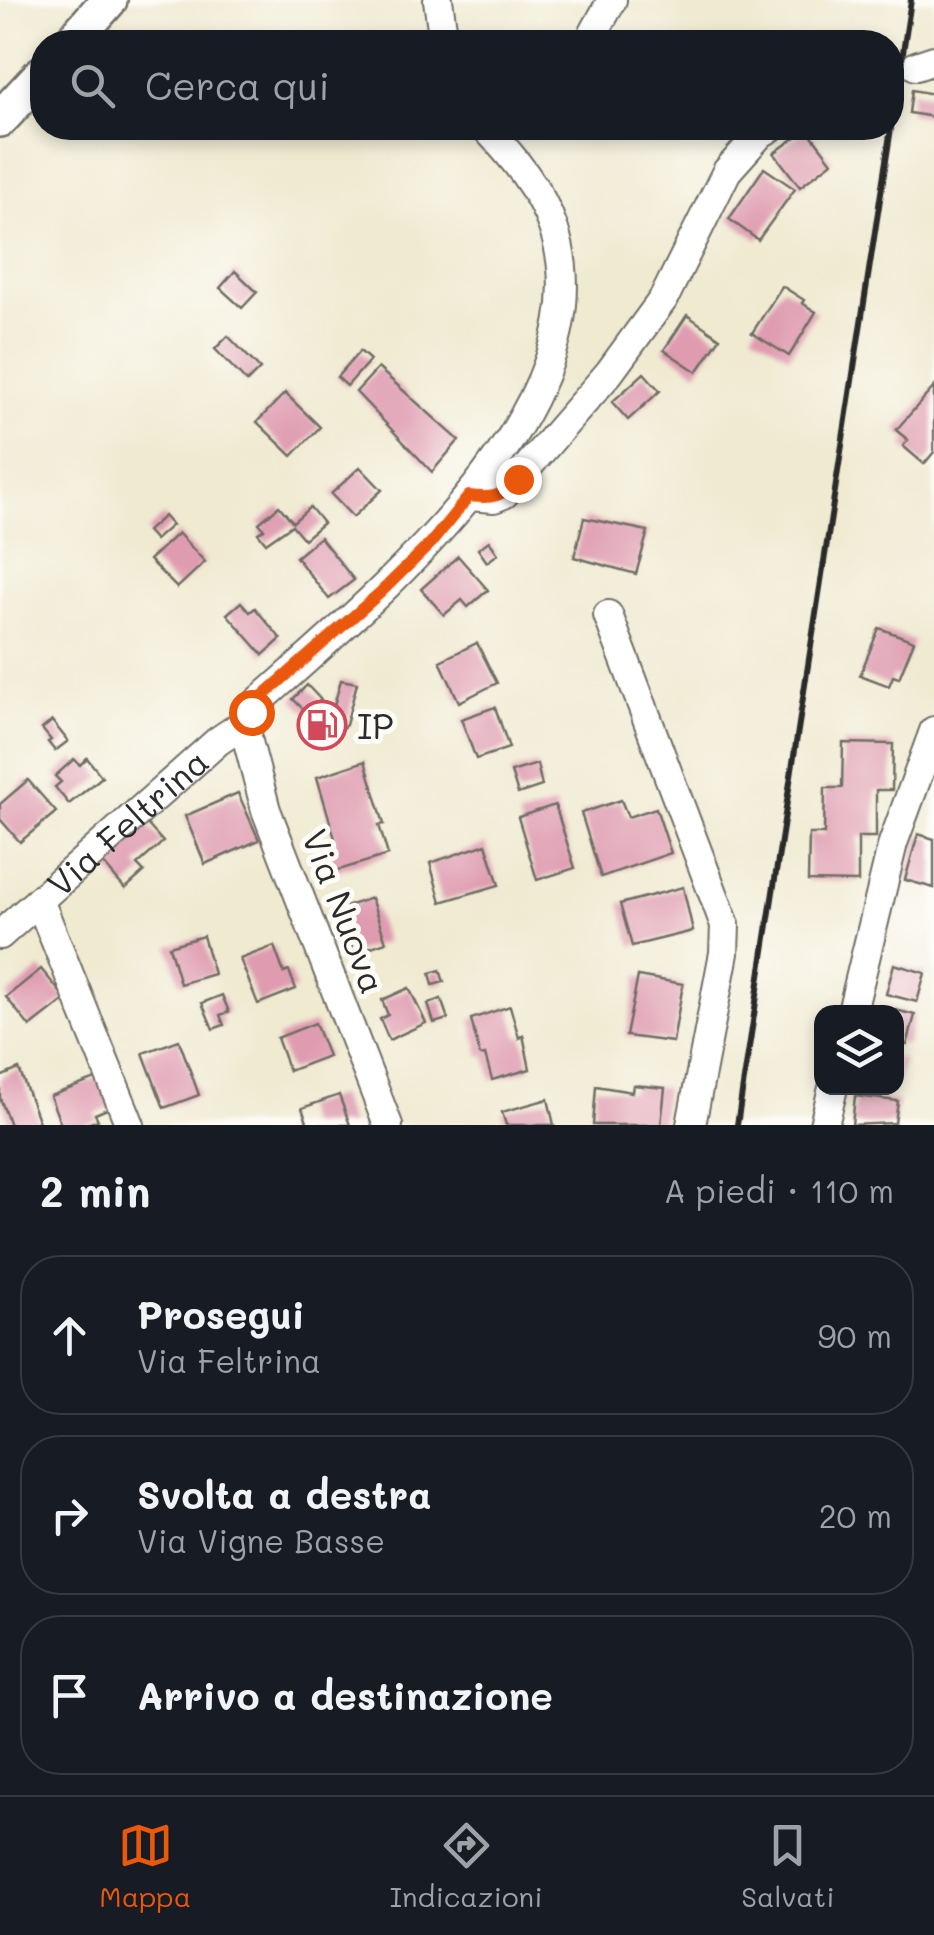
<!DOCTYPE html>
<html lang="it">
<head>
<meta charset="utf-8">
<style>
	body { margin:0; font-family:Mali,sans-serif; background:#20242c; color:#f1f3f6 }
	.controls { position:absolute; right:30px; bottom:30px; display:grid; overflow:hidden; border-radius:20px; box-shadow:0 5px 15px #0003 }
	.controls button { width:90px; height:90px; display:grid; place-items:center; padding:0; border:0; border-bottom:2px solid #363941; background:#171b24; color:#f1f3f6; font:50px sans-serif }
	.stop { position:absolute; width:30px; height:30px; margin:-22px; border:8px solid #ea580c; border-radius:50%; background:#fff }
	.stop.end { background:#ea580c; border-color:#fff; box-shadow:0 2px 10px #0008 }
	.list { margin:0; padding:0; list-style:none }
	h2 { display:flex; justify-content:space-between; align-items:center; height:130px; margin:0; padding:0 40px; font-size:42px }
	h2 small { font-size:32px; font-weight:400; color:#9ea1a6 }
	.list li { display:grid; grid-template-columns:65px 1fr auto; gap:30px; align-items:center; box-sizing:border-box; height:160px; margin:0 20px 20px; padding:0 20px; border:2px solid #363941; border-radius:40px }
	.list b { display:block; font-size:38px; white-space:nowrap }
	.list p { margin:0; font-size:32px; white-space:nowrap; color:#9ea1a6 }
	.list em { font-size:32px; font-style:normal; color:#9ea1a6 }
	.icon { flex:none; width:55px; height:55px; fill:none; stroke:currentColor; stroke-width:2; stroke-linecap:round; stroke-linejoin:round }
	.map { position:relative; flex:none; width:934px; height:1125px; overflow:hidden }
	.search { position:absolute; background:#171b24; box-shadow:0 5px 15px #0003; left:30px; right:30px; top:30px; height:110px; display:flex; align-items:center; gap:25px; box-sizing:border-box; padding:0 35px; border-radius:40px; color:#9ea1a6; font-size:38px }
	.sheet { height:670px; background:#171b24 }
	nav { display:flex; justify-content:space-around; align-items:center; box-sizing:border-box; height:140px; border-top:2px solid #363941; background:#171b24; font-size:28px; color:#9ea1a6 }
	nav a { display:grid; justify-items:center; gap:5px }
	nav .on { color:#ea580c }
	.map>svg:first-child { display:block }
	.building { fill:#df9cb1 }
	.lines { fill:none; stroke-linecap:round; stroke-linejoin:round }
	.minor-casing { stroke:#706e65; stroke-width:32 }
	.major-casing { stroke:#706e65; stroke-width:40 }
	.minor { stroke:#fff; stroke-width:28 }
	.major { stroke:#fff; stroke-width:35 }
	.rail { stroke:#2b2b2b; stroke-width:6 }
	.route { stroke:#ea580c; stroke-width:12 }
	.labels { text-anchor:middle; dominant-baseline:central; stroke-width:10; stroke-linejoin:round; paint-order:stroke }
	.poi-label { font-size:35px; fill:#2b2b2b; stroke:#fdfcf7; text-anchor:start }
	.street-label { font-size:35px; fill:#2b2b2b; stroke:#fdfcf7 }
</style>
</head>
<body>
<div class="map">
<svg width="934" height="1125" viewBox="0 0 934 1125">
	<rect width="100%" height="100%" fill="#fdfcf7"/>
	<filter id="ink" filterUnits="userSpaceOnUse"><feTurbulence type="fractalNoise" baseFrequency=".01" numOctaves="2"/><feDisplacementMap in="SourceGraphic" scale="20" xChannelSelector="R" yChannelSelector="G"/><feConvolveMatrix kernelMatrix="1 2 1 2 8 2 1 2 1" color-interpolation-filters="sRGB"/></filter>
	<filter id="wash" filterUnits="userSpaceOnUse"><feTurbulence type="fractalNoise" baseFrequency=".0048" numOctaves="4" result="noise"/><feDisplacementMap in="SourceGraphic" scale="40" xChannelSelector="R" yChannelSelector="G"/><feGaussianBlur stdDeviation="2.25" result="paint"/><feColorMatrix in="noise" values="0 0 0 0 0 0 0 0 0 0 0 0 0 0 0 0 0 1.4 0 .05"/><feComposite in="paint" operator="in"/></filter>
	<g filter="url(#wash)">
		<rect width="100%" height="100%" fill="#f0ead1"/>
		<g id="blocks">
			<g class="building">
				<path d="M912,90L934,94V117L909,113Z"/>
				<path d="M807,129L832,162L800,187L774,153Z"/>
				<path d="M764,168L795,189L758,240L729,219Z"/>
				<path d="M235,271L257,292L242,308L220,288Z"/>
				<path d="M782,286L804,300L802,303L816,312L789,356L752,333Z"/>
				<path d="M687,315L720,338L697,372L664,350Z"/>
				<path d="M228,336L260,369L247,382L215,349Z"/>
				<path d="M360,351L370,360L347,386L337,377Z"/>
				<path d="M378,368L459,440L432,472L356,392Z"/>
				<path d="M644,373L660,391L628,420L612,402Z"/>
				<path d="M934,387V452L924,464L903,446L908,440L896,430Z"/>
				<path d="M285,393L320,427L292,456L257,422Z"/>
				<path d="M360,467L382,490L353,517L331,494Z"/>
				<path d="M279,506L293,522L310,507L323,523L304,539L292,525L266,543L258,533L264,529L259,523Z"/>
				<path d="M164,516L172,525L155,540L147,531Z"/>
				<path d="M584,518L648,531L636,574L574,557Z"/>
				<path d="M178,533L205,562L177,588L149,560Z"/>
				<path d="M320,537L354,580L329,599L296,557Z"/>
				<path d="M489,541L498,554L487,562L478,549Z"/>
				<path d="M458,556L488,590L468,607L462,600L444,615L421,589Z"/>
				<path d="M241,602L250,612L255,608L281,639L263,655L227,614Z"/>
				<path d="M879,628L914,641L899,678L893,676L889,686L860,675Z"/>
				<path d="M477,643L497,683L459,702L440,661Z"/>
				<path d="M341,680L357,683L346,725L328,739L315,722L333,709Z"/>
				<path d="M307,685L321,700L307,713L293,699Z"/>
				<path d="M495,707L509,748L476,759L461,719Z"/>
				<path d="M52,721L68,741L55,751L48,742L51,740L42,729Z"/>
				<path d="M843,743L893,744L892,790H876V837H858V882L808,881L809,834H824L825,788H842Z"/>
				<path d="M87,758L102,777L69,804L55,787L61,782L55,776L74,759L80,765Z"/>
				<path d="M365,761L384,824L379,825L388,855L329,873L321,847L336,842L317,777Z"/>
				<path d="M537,764L542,786L518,794L511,772Z"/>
				<path d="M28,780L56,812L20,842L0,819V804Z"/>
				<path d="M238,793L259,840L205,864L185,816Z"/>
				<path d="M621,800L628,817L656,808L671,853L601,877L581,813Z"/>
				<path d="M555,805L575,868L537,880L518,817Z"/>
				<path d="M146,823L163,842L137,865L144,872L125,889L102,862Z"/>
				<path d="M918,834L934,839V888L905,880Z"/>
				<path d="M486,844L499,885L441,902L430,863Z"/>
				<path d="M683,887L693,931L632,946L620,904Z"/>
				<path d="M371,898L386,942L354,953L339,909Z"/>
				<path d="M203,936L214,974L180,984L169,946Z"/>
				<path d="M274,946L284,973L289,971L296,989L258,1004L240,959Z"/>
				<path d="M894,964L925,973L917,1002L886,994Z"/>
				<path d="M41,969L66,999L30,1027L6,997Z"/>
				<path d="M440,970L444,982L433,985L430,973Z"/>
				<path d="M638,976L683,984L673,1042L626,1036Z"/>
				<path d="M409,988L426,1023L389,1040L380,1019L388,1015L382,1000Z"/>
				<path d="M222,995L229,1012L220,1015L224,1025L213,1029L202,1003Z"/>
				<path d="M441,999L448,1019L434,1023L428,1004Z"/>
				<path d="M510,1006L519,1038L523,1035L530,1069L492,1080L485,1055L480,1056L471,1019Z"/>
				<path d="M880,1006L915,1015L907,1045L896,1042V1012H878Z"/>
				<path d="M315,1023L328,1056L289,1071L277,1038Z"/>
				<path d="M179,1040L199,1095L164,1108L143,1053Z"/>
				<path d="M896,1058L903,1059L898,1082H896Z"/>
				<path d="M19,1069L40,1125H10L0,1098V1077Z"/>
				<path d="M101,1077L112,1107L95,1114L98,1120L85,1125H61L50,1096Z"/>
				<path d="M633,1085L665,1088L661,1125H593L596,1086L632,1092Z"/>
				<path d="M339,1095L350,1125H308L302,1108Z"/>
				<path d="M855,1096L898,1101L895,1123L852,1125Z"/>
				<path d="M548,1099L554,1125H506L502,1112Z"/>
			</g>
		</g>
	</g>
	<g filter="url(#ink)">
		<use href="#blocks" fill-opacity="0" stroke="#706e65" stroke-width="2.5"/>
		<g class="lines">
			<g class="minor-casing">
				<g id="minor">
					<path d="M438,0L444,42"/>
					<path d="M589,42L612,0"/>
					<path d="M916,66L934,60"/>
					<path d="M469,496L494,498L504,494L609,373L664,298L727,171L761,133L770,128"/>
					<path d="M608,615L725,925L724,953L691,1125"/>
					<path d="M248,721L247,738L266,810L388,1125"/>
					<path d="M39,900L130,1125"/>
					<path id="s1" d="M0,935L218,741L248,721L257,703C372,600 615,404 553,227C540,189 513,157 486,128"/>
					<path d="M852,1012L893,843L934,731"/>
					<path d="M824,1125L833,1088"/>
				</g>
			</g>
			<g class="major-casing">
				<g id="major">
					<path d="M72,42L109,0"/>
					<path d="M0,119L42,74"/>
				</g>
			</g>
			<use href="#minor" class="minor"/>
			<use href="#major" class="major"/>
			<g class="rail">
				<path d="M892,124L911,0"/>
				<path d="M737,1125L891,128"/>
			</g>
		</g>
	</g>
	<g class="lines" filter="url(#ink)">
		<path class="route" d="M251,712L256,702L381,592L431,543L469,496C493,499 501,497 518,479"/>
	</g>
	<defs>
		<g id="fuel-ring" transform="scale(2.5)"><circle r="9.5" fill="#fdfcf7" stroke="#d1495b" stroke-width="1.5"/><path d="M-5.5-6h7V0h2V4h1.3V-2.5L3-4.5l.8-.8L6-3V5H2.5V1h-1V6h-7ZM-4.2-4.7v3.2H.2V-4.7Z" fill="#d1495b"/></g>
	</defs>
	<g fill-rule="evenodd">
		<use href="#fuel-ring" x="322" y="725"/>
	</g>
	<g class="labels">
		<g class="poi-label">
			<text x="357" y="725">IP</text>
		</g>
		<g class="street-label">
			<text stroke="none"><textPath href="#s1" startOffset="170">Via Feltrina</textPath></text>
			<text transform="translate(345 911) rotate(69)">Via Nuova</text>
		</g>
	</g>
</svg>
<div class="controls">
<button><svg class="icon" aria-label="layers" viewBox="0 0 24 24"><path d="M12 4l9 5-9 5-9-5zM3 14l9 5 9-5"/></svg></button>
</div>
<div class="stop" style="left:251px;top:712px"></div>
<div class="stop end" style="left:518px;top:479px"></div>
<div class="search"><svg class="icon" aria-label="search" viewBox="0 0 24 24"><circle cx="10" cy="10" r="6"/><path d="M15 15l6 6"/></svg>Cerca qui</div>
</div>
<section class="sheet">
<h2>2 min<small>A piedi · 110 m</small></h2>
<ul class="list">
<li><svg class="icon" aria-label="ahead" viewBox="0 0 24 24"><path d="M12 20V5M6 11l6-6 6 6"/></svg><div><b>Prosegui</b><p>Via Feltrina</p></div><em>90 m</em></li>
<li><svg class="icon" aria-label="right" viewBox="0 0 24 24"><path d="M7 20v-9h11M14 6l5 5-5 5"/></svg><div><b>Svolta a destra</b><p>Via Vigne Basse</p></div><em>20 m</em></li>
<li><svg class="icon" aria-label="arrive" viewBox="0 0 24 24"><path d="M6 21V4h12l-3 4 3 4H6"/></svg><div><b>Arrivo a destinazione</b></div></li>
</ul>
</section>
<nav>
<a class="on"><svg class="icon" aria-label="map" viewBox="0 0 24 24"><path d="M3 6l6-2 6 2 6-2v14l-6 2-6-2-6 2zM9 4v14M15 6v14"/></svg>Mappa</a>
<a><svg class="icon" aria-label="directions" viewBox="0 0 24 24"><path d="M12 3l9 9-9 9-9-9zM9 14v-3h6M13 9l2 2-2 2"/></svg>Indicazioni</a>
<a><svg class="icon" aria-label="saved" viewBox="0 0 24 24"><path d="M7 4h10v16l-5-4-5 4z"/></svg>Salvati</a>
</nav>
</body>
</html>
